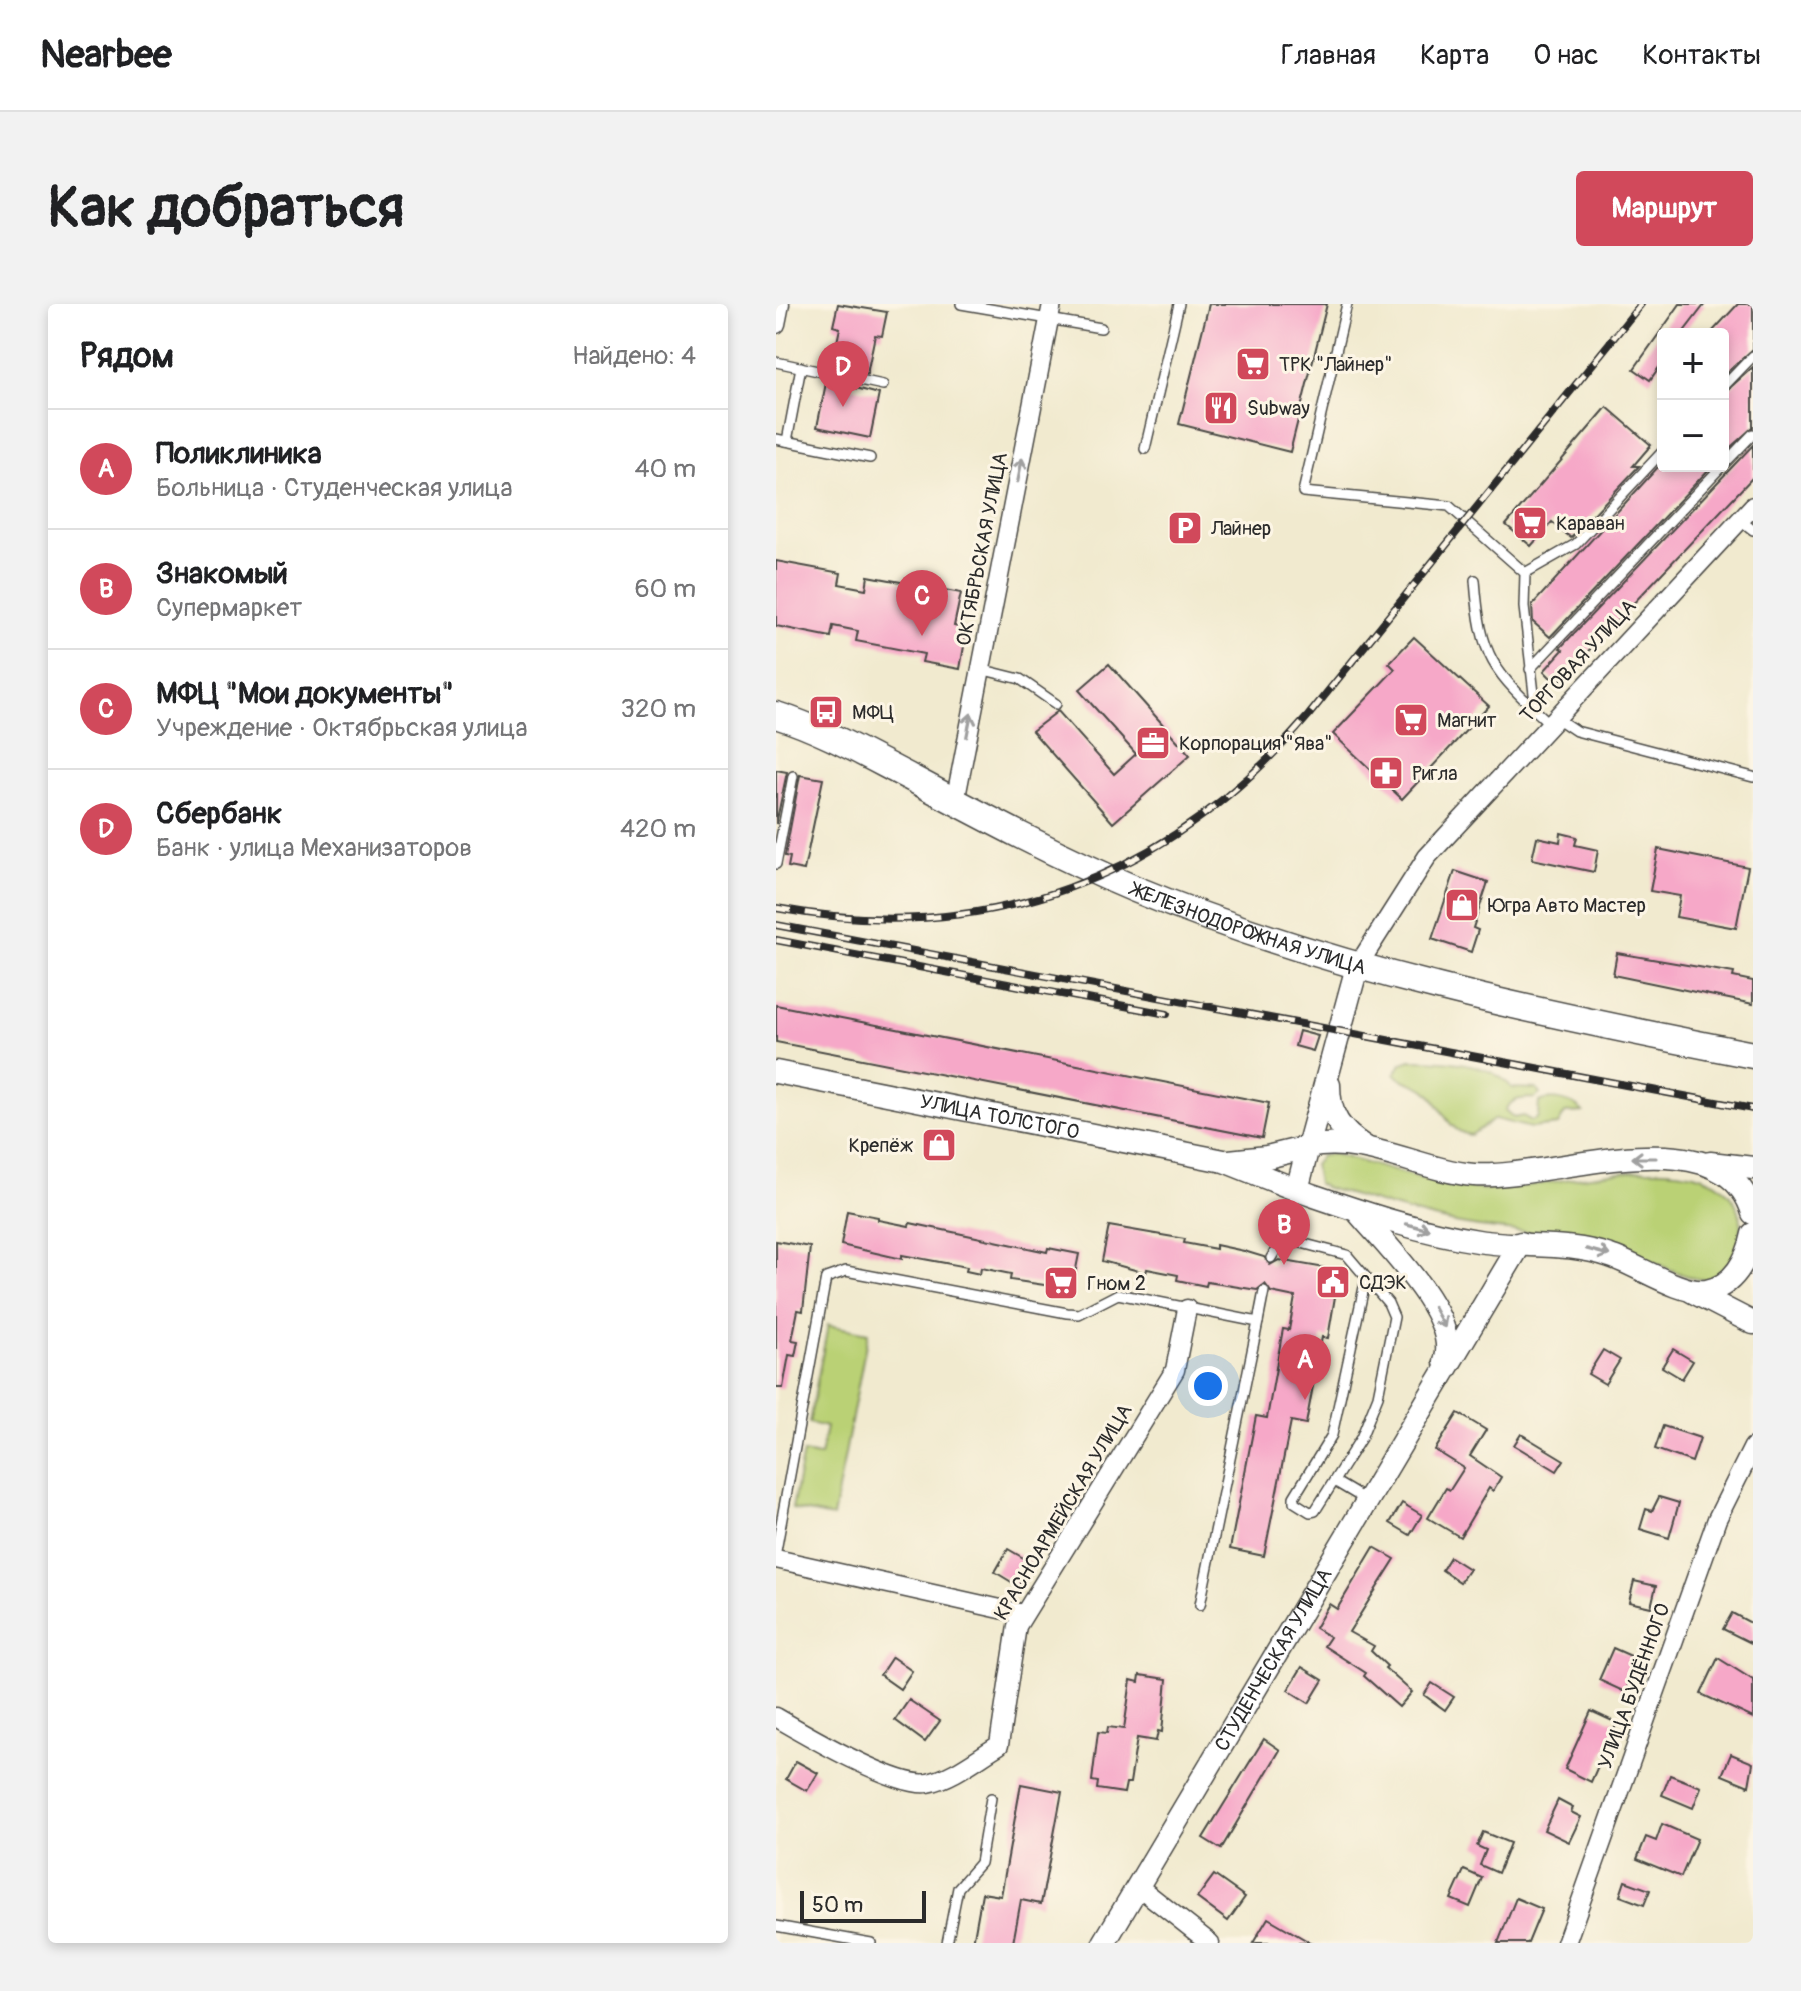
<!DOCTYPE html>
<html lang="ru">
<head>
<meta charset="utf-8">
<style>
	body { margin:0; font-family:Pangolin,sans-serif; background:#f2f2f2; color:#202124 }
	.controls { position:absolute; right:24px; top:24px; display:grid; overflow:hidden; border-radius:8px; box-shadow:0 4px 12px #0003 }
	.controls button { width:72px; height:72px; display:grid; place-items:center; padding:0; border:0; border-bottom:2px solid #e0e0e0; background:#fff; color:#202124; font:40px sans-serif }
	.scale { position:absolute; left:24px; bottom:20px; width:126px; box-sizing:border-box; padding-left:8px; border:4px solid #2b2b2b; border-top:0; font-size:22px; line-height:28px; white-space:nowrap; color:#2b2b2b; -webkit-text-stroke:6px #fcf5e5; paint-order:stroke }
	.you { position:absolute; left:432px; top:1082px; width:28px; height:28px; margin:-20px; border:6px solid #fff; border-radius:50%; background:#1a73e8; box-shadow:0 0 0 12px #1a73e833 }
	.badge { display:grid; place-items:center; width:52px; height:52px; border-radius:50%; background:#d1495b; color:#fff; font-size:26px; font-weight:700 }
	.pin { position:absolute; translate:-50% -66px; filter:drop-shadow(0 2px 4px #0008) }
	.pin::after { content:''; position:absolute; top:42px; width:28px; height:24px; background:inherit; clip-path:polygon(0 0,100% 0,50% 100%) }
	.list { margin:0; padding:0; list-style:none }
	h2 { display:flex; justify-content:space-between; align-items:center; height:104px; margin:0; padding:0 32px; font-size:34px }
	h2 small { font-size:26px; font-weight:400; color:#757577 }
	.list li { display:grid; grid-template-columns:52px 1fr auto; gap:24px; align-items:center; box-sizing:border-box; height:120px; padding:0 32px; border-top:2px solid #e0e0e0 }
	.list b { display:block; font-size:30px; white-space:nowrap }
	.list p { margin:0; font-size:26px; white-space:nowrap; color:#757577 }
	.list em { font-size:26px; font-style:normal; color:#757577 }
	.map { position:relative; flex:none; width:977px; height:1639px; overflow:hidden; border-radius:8px }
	header { display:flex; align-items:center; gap:48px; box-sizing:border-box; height:112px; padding:0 40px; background:#fff; border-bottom:2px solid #e0e0e0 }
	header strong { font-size:38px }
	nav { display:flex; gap:44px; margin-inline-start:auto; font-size:28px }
	.intro { display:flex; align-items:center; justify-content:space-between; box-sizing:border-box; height:192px; padding:0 48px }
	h1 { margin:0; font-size:56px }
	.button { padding:20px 36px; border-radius:8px; background:#d1495b; color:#fff; font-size:28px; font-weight:700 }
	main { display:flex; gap:48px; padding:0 48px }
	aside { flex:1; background:#fff; border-radius:8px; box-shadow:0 4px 12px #0003 }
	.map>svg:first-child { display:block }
	.green { fill:#bad175; stroke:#727e50; stroke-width:2 }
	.building { fill:#f6a8c8 }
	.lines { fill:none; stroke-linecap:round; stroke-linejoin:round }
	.service-casing { stroke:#494844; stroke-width:12 }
	.minor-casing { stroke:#494844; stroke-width:21 }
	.tertiary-casing { stroke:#494844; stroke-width:25 }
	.secondary-casing { stroke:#494844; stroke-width:29 }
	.service { stroke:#fff; stroke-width:9 }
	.minor { stroke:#fff; stroke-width:18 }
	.tertiary { stroke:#fff; stroke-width:22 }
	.secondary { stroke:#fff; stroke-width:26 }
	.rail-casing { stroke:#2b2b2b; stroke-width:8 }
	.rail { stroke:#fcf5e5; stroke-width:5; stroke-dasharray:15; stroke-linecap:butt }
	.oneway { stroke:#a0a0a0 }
	.labels { text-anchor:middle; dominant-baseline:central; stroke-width:6; stroke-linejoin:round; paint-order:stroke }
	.poi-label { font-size:20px; fill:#2b2b2b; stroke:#fcf5e5; text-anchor:start }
	.street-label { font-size:20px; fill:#2b2b2b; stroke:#fcf5e5 }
</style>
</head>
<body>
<header>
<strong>Nearbee</strong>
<nav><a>Главная</a><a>Карта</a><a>О нас</a><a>Контакты</a></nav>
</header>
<div class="intro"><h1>Как добраться</h1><a class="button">Маршрут</a></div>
<main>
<aside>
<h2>Рядом<small>Найдено: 4</small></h2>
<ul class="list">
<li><span class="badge">A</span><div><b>Поликлиника</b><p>Больница · Студенческая улица</p></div><em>40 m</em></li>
<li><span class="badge">B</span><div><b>Знакомый</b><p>Супермаркет</p></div><em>60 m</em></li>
<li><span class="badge">C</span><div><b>МФЦ &quot;Мои документы&quot;</b><p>Учреждение · Октябрьская улица</p></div><em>320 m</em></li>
<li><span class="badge">D</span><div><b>Сбербанк</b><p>Банк · улица Механизаторов</p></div><em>420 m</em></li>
</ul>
</aside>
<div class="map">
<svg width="977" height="1639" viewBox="0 0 977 1639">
	<rect width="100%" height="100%" fill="#fcf5e5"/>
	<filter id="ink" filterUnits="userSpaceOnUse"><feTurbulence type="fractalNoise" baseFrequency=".0125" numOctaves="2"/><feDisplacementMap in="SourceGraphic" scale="16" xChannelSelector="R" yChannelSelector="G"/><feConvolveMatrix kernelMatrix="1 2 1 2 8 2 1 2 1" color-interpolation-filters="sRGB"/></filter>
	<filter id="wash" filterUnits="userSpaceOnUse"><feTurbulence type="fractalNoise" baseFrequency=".006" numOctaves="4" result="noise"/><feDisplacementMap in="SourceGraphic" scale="32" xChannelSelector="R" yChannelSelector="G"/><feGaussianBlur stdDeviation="1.8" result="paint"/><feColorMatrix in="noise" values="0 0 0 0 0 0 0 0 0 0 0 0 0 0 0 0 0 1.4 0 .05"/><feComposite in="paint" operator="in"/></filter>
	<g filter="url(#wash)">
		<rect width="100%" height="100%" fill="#f1eacf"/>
		<g class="green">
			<path d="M634,756C665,756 715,757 736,784L760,785L764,790L759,794C746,795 737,793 729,806L738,814L747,812L756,817L762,813L763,798C776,792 798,797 807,808L789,809L782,821L755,824L719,815L695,831C671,828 667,803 652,788C642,778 628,780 619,770L625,760Z"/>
			<path d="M556,850C604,862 654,880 703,885C765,892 933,825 963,907C971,930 956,971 929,975C913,978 856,946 834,940C787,928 738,929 690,921C643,913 596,896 550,884L541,879L538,861L545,852Z"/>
			<path d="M52,1021L92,1029L57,1213L16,1205L27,1149L44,1152L50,1123L33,1119Z"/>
		</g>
		<g id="blocks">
			<g class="building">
				<path d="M62,0L111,8L106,32L99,31L91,70L56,62L64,24L57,22Z"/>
				<path d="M433,0H551L514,148L403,120Z"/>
				<path d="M904,0H929L906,30H887L886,59L874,76L858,65Z"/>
				<path d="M962,0H977V45L947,72V30H934Z"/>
				<path d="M977,63V123L947,150V90Z"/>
				<path d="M53,77L103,90L94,134L41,123L50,79Z"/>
				<path d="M831,103L875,141L857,162H863L795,234L776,218L755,242L730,221Z"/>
				<path d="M977,141V173L781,380L768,367L787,346L784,344Z"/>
				<path d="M883,162H936L774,333L757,318L756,301Z"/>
				<path d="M0,257L65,269L63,280L90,285L92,272L185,289L178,322L191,325L184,365L146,358L148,350L80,337L82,327L57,322L55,333L0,322Z"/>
				<path d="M638,333L713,402L626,495L557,430L619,365L613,359Z"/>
				<path d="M333,360L414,451L337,519L256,427L282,407L338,470L360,450L303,386Z"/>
				<path d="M0,466L11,468L0,520Z"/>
				<path d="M24,471L47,475L28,566L12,563L14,553L9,552Z"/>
				<path d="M785,529L801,533L799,541L822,546L818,568L756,555L761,533L784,538Z"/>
				<path d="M882,545L972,563L960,624L900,613L904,592L874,587Z"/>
				<path d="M679,567L712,578L697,624L702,626L695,648L656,635Z"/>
				<path d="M841,649L958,669L957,673L977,677V700L837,671Z"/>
				<path d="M0,701L493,799L486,834L0,738Z"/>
				<path d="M523,727L542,732L537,747L519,742Z"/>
				<path d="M71,907L102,913V916L133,922L134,919L271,948L272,944L303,950L296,985L234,976L235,970L205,964L204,970L190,967L191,963L126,951V955L65,941Z"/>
				<path d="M333,922L409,935L408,939L440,945V941L468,947L488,953L494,961L503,956L555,965L553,973L562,975L552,1034L546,1033L530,1120L515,1117L488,1252L454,1245L480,1112L491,1114L507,1025L513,1026L519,993L495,988L489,980L481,986L431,978L430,982L401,976L402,971L371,965L370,969L326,957Z"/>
				<path d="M0,937L34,943L27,1007L22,1006L16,1036L22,1037L19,1052L13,1051L7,1084H0Z"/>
				<path d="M897,1045L917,1057L906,1075L886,1063Z"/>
				<path d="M827,1046L844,1056L829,1080L812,1070Z"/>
				<path d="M682,1109L710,1126L694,1152L725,1173L717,1187L713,1184L684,1233L652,1214L670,1184L674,1186L688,1164L659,1146Z"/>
				<path d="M887,1122L924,1134L916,1158L879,1145Z"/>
				<path d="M745,1130L788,1156L781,1167L738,1141Z"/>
				<path d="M883,1193L903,1199L893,1234L864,1225L870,1205L876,1207Z"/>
				<path d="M626,1199L646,1211L634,1231L614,1219Z"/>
				<path d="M598,1243L619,1255L573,1328L598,1342L595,1347L611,1362L609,1364L636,1388L623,1403L588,1372L590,1369L548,1342L554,1333L539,1324L553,1300L561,1305Z"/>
				<path d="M232,1245L256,1259L242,1282L219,1268Z"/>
				<path d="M674,1253L693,1265L684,1278L666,1266Z"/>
				<path d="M858,1277L880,1282L875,1303L853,1298Z"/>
				<path d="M956,1309L977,1320V1340L947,1325Z"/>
				<path d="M837,1344L864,1356L849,1388L823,1376Z"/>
				<path d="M116,1353L136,1367L124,1385L104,1371Z"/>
				<path d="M942,1354L977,1376V1414L925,1390Z"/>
				<path d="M526,1363L547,1376L533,1399L512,1386Z"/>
				<path d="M364,1371L391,1375L386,1428L382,1427L380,1437L361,1434L354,1479H350L348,1489L321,1485L322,1478L316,1477L322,1428L331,1429L332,1423L348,1425L355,1376L363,1378Z"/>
				<path d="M656,1379L678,1393L669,1406L648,1391Z"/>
				<path d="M133,1396L164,1417L149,1438L119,1416Z"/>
				<path d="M815,1407L841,1419L815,1478L789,1465Z"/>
				<path d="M488,1435L504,1446L445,1545L427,1534Z"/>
				<path d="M955,1450L977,1459L973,1482L946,1471Z"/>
				<path d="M20,1457L42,1469L31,1487L10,1475Z"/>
				<path d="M894,1471L925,1483L917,1504L886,1491Z"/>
				<path d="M245,1480L286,1488L265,1600L245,1596L237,1639H197L206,1589L225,1592Z"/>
				<path d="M782,1496L797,1504L795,1508L805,1513L793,1538L768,1526Z"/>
				<path d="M886,1520L921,1535L905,1573L861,1555L870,1533L880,1537Z"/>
				<path d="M707,1528L734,1539L722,1569L704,1561L710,1546L701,1542Z"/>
				<path d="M688,1566L706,1574L694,1603L675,1595Z"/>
				<path d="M438,1571L469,1593L452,1617L421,1594Z"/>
				<path d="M849,1577L874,1586L868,1601L844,1592Z"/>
				<path d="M740,1594L766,1605L752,1639H722Z"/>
				<path d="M492,1614L535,1639H477Z"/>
			</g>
		</g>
	</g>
	<g filter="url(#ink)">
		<use href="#blocks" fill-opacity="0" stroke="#494844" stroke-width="2"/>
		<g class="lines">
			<g class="service-casing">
				<g id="service">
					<path d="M185,0L325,24"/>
					<path d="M571,0L527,188L673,202L749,269L748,303L760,407"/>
					<path d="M0,58L107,81"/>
					<path d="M947,83L977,52"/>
					<path d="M0,135L94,154"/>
					<path d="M11,137L25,63"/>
					<path d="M369,145L403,0"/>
					<path d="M947,161L977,130"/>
					<path d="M964,216L977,226"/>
					<path d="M749,269L800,240L887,147"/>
					<path d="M699,276C705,355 716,366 773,419"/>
					<path d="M204,365L244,375L280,400"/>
					<path d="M754,365L946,162"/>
					<path d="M779,413L800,427L977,473"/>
					<path d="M0,560L17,472"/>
					<path d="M521,886L509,931L514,936L571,951L612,999L618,1013L602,1092L585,1134L539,1207L534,1208L518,1198V1193L556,1131L590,974"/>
					<path d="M495,954L509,931"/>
					<path d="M482,1018L488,987"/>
					<path d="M558,1177L590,1196"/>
					<path d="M0,1247L50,974L70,967L291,1009L303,1010L342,990L482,1018L424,1301"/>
					<path d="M0,1622L95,1639"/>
					<path d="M171,1639L182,1584L204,1559L215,1494"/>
				</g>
			</g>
			<g class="minor-casing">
				<g id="minor">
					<path d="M0,20L4,0"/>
					<path d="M179,498L276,0"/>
					<path d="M581,663L651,553L977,202"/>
					<path d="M0,1255L247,1310"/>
					<path d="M0,1413C29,1430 121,1484 152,1479C177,1474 201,1454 223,1441L241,1322L399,1066L411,1005"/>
					<path d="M363,1583L434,1639"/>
					<path d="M790,1639L941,1215L977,1143"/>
				</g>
			</g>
			<g class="tertiary-casing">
				<g id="tertiary">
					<path id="s1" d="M0,768L448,857L521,886"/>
					<path d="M553,781C553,812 564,827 589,843"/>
					<path d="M453,857L491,853L532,843L581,663"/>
					<path d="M934,859L977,864"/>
					<path d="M581,907C609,941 685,1013 669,1058"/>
					<path d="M977,909C946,806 772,877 698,871C643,866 588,831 532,843L521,886C580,906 641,928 702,937C747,944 791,937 834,952C860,960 905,991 930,987C957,983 972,955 977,930"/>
					<path d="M917,988L977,1019"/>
					<path id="s2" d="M328,1639L745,939"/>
				</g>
			</g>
			<g class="secondary-casing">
				<g id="secondary">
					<path id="s3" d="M0,411C48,426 92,452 137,475C210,514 283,553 359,585C557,667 767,710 977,751"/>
				</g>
			</g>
			<use href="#service" class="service"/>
			<use href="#minor" class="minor"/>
			<use href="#tertiary" class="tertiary"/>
			<use href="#secondary" class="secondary"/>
			<g class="rail-casing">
				<g id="rail">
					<path d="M0,604C213,643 392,575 532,412L865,0"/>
					<path d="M0,621L977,805"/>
					<path d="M0,636L391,710"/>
				</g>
			</g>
			<use href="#rail" class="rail"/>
		</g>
		<defs><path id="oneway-shaft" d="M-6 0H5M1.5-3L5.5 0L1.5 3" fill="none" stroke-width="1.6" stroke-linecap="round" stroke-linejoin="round" transform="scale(2)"/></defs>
		<g class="oneway">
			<use href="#oneway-shaft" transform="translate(244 166) rotate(-79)"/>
			<use href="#oneway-shaft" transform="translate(193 421) rotate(-79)"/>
			<use href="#oneway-shaft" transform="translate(868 854) rotate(180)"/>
			<use href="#oneway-shaft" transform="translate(642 923) rotate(15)"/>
			<use href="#oneway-shaft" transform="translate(822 948) rotate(15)"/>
			<use href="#oneway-shaft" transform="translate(663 1013) rotate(61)"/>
		</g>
	</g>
	<defs>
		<g id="supermarket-square" transform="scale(1.8)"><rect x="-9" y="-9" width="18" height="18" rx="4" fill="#d1495b" stroke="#fcf5e5"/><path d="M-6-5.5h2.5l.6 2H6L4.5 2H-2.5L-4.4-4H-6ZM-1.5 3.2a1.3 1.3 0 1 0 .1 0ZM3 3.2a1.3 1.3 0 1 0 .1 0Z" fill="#fff"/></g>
		<g id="restaurant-square" transform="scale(1.8)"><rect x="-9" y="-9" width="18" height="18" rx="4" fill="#d1495b" stroke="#fcf5e5"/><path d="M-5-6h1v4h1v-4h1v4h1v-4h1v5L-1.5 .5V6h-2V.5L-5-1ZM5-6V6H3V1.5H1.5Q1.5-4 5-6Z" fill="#fff"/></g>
		<g id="parking-square" transform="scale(1.8)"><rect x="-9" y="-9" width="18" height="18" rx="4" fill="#d1495b" stroke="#fcf5e5"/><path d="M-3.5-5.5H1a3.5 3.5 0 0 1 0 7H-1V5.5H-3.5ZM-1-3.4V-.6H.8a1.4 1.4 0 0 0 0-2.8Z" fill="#fff"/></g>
		<g id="bus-square" transform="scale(1.8)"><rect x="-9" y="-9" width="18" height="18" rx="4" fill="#d1495b" stroke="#fcf5e5"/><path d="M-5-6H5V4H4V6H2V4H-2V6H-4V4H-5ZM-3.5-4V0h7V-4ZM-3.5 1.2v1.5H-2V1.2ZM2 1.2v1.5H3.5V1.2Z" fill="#fff"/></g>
		<g id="office-square" transform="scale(1.8)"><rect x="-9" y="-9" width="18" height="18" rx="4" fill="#d1495b" stroke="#fcf5e5"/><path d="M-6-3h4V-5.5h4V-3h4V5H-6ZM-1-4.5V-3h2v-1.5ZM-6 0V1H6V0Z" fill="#fff"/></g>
		<g id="pharmacy-square" transform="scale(1.8)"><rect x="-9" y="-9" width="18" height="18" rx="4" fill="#d1495b" stroke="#fcf5e5"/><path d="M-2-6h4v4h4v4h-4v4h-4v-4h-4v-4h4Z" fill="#fff"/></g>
		<g id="shop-square" transform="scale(1.8)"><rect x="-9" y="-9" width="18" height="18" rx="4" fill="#d1495b" stroke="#fcf5e5"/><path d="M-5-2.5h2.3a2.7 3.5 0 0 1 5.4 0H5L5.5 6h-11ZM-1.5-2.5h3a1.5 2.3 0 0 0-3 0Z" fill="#fff"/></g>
		<g id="civic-square" transform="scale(1.8)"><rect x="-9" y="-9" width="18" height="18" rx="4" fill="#d1495b" stroke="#fcf5e5"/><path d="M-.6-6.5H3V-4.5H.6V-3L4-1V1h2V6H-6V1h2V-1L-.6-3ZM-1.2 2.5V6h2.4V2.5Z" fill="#fff"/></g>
	</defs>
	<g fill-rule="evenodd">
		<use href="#supermarket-square" x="477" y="60"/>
		<use href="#restaurant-square" x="445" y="104"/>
		<use href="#supermarket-square" x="754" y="219"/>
		<use href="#parking-square" x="409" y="224"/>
		<use href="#bus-square" x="50" y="408"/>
		<use href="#supermarket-square" x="635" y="416"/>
		<use href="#office-square" x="377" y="439"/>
		<use href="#pharmacy-square" x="610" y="469"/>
		<use href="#shop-square" x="686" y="601"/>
		<use href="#shop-square" x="163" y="841"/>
		<use href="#civic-square" x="557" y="978"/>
		<use href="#supermarket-square" x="285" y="979"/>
	</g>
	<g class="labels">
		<g class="poi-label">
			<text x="503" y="60">ТРК "Лайнер"</text>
			<text x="471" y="104">Subway</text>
			<text x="780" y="219">Караван</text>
			<text x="435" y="224">Лайнер</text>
			<text x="76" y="408">МФЦ</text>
			<text x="661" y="416">Магнит</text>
			<text x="403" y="439">Корпорация "Ява"</text>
			<text x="636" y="469">Ригла</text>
			<text x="712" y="601">Югра Авто Мастер</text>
			<text x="137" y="841" text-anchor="end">Крепёж</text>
			<text x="583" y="978">СДЭК</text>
			<text x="311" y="979">Гном 2</text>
		</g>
		<g class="street-label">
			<text transform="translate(206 245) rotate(-79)">ОКТЯБРЬСКАЯ УЛИЦА</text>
			<text transform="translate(802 357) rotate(-47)">ТОРГОВАЯ УЛИЦА</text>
			<text stroke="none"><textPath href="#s3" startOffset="520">ЖЕЛЕЗНОДОРОЖНАЯ УЛИЦА</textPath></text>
			<text stroke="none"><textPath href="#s1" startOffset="228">УЛИЦА ТОЛСТОГО</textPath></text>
			<text transform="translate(287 1208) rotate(-59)">КРАСНОАРМЕЙСКАЯ УЛИЦА</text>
			<text stroke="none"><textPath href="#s2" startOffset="330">СТУДЕНЧЕСКАЯ УЛИЦА</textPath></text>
			<text transform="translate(858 1382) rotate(-70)">УЛИЦА БУДЁННОГО</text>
		</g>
	</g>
</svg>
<div class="controls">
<button>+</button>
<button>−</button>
</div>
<div class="scale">50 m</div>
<div class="you"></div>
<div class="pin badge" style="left:529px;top:1096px">A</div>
<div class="pin badge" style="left:508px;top:961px">B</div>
<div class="pin badge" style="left:146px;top:332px">C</div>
<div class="pin badge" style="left:67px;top:103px">D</div>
</div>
</main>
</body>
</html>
